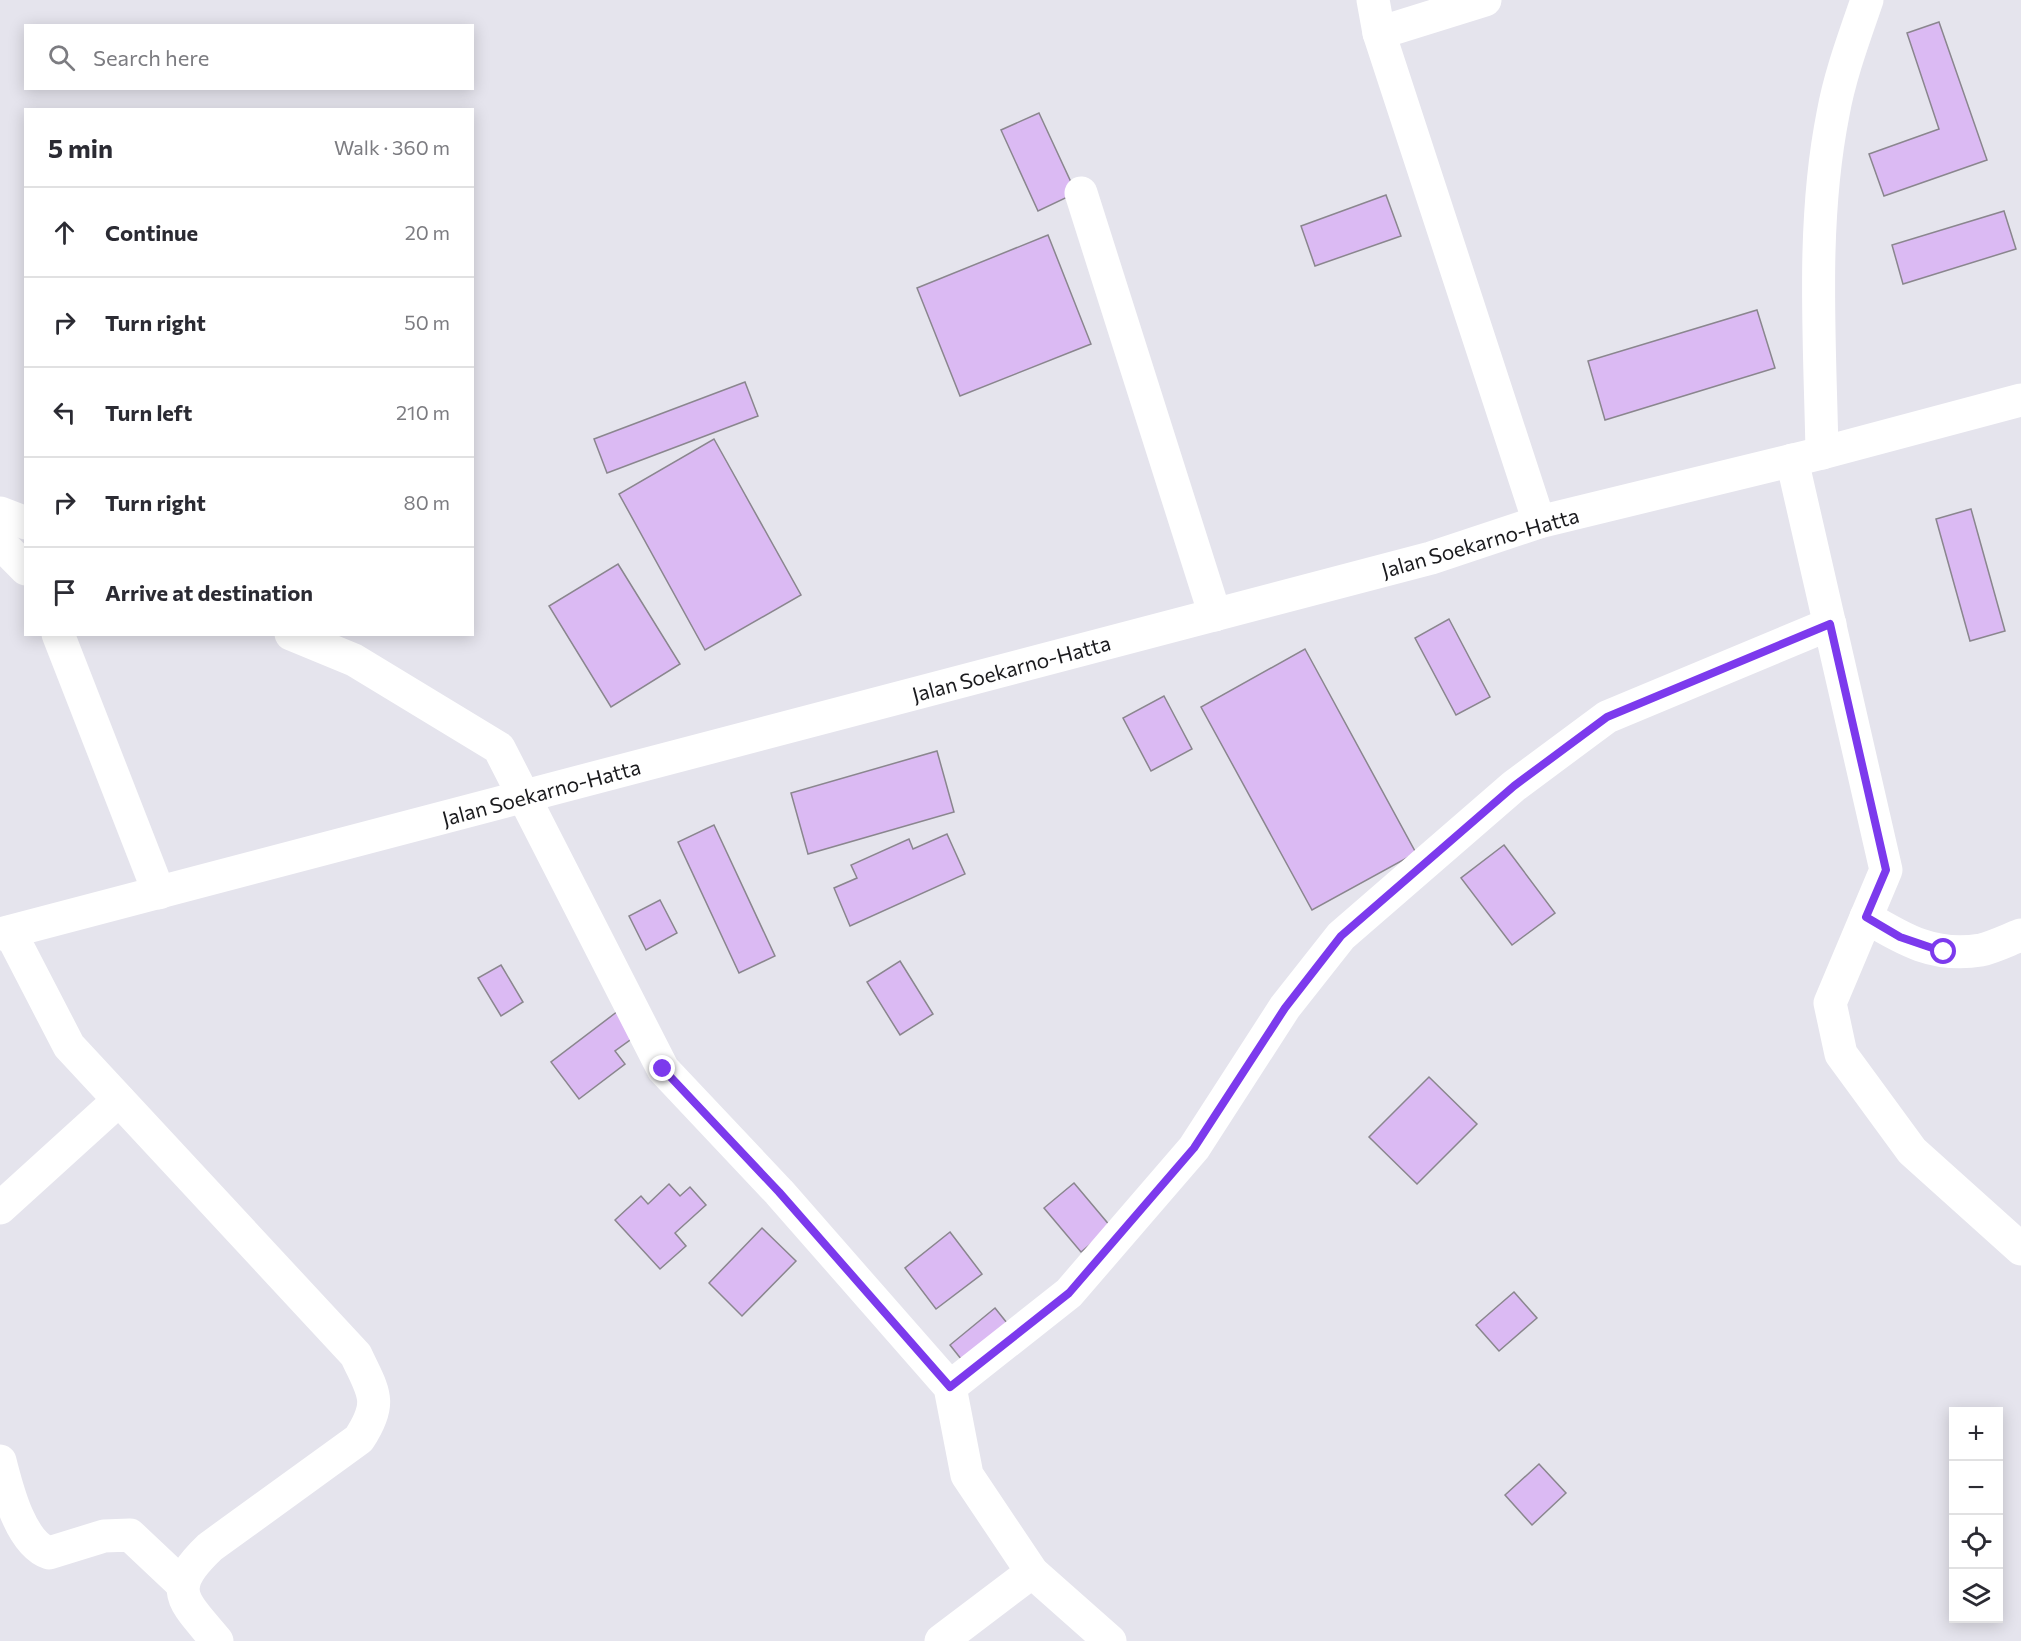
<!DOCTYPE html>
<html lang="en">
<head>
<meta charset="utf-8">
<style>
	body { margin:0; font-family:Commissioner,sans-serif; background:#f7f7f7; color:#2b2b33 }
	.controls { position:absolute; right:18px; bottom:18px; display:grid; overflow:hidden; border-radius:0px; box-shadow:0 3px 15px #0003 }
	.controls button { width:54px; height:54px; display:grid; place-items:center; padding:0; border:0; border-bottom:2px solid #e1e1e2; background:#fff; color:#2b2b33; font:30px sans-serif }
	.stop { position:absolute; width:18px; height:18px; margin:-14px; border:4px solid #7c3aed; border-radius:50%; background:#fff }
	.stop.end { background:#7c3aed; border-color:#fff; box-shadow:0 2px 6px #0008 }
	.list { margin:0; padding:0; list-style:none }
	h2 { display:flex; justify-content:space-between; align-items:center; height:78px; margin:0; padding:0 24px; font-size:26px }
	h2 small { font-size:20px; font-weight:400; color:#7c7c81 }
	.list li { display:grid; grid-template-columns:39px 1fr auto; gap:18px; align-items:center; box-sizing:border-box; height:90px; padding:0 24px; border-top:2px solid #e1e1e2 }
	.list b { display:block; font-size:22px; white-space:nowrap }
	.list em { font-size:20px; font-style:normal; color:#7c7c81 }
	.icon { flex:none; width:33px; height:33px; fill:none; stroke:currentColor; stroke-width:2; stroke-linecap:round; stroke-linejoin:round }
	.map { position:relative; flex:none; width:2021px; height:1641px; overflow:hidden }
	.search { position:absolute; background:#fff; box-shadow:0 3px 15px #0003; left:24px; top:24px; width:450px; height:66px; display:flex; align-items:center; gap:15px; box-sizing:border-box; padding:0 21px; border-radius:0px; color:#7c7c81; font-size:22px }
	.panel { position:absolute; background:#fff; box-shadow:0 3px 15px #0003; left:24px; top:108px; width:450px; height:528px; border-radius:0px }
	.map>svg:first-child { display:block }
	.building { fill:#dbbaf3; stroke:#8a868e; stroke-width:1.5 }
	.lines { fill:none; stroke-linecap:round; stroke-linejoin:round }
	.street { stroke:#fff; stroke-width:33 }
	.highway { stroke:#fff; stroke-width:33 }
	.route { stroke:#7c3aed; stroke-width:8 }
	.labels { text-anchor:middle; dominant-baseline:central; stroke-width:5; stroke-linejoin:round; paint-order:stroke }
	.street-label { font-size:21px; fill:#1a1a1d; stroke:#fff }
</style>
</head>
<body>
<div class="map">
<svg width="2021" height="1641" viewBox="0 0 2021 1641">
	<rect width="100%" height="100%" fill="#e5e4ed"/>
	<g class="building">
		<path d="M1939,22L1987,160L1884,196L1869,154L1939,129L1907,33Z"/>
		<path d="M1039,113L1076,193L1038,211L1001,130Z"/>
		<path d="M1386,195L1401,236L1315,266L1301,226Z"/>
		<path d="M2004,211L2016,249L1903,284L1892,245Z"/>
		<path d="M1048,235L1091,344L960,396L917,288Z"/>
		<path d="M1757,310L1775,368L1605,420L1588,361Z"/>
		<path d="M745,382L758,416L607,473L594,439Z"/>
		<path d="M714,439L801,595L705,650L619,494Z"/>
		<path d="M1971,509L2005,631L1970,641L1936,519Z"/>
		<path d="M618,564L680,664L611,707L549,606Z"/>
		<path d="M1449,619L1490,697L1456,715L1415,638Z"/>
		<path d="M1305,649L1416,853L1312,910L1201,707Z"/>
		<path d="M1164,696L1192,749L1151,771L1123,718Z"/>
		<path d="M937,751L954,812L808,854L791,793Z"/>
		<path d="M714,825L775,956L739,973L678,842Z"/>
		<path d="M947,834L965,874L850,926L834,888L857,878L851,865L909,839L913,849Z"/>
		<path d="M1504,845L1555,913L1512,945L1461,878Z"/>
		<path d="M660,900L677,933L646,950L629,916Z"/>
		<path d="M900,961L933,1014L900,1035L867,982Z"/>
		<path d="M501,965L523,1002L501,1016L478,978Z"/>
		<path d="M618,1011L637,1035L615,1051L625,1064L579,1099L551,1062Z"/>
		<path d="M1429,1077L1477,1124L1417,1184L1369,1137Z"/>
		<path d="M1074,1183L1111,1227L1081,1252L1044,1208Z"/>
		<path d="M669,1184L680,1196L690,1187L706,1205L675,1233L686,1246L660,1269L615,1220L641,1196L648,1204Z"/>
		<path d="M762,1228L796,1261L742,1316L709,1283Z"/>
		<path d="M950,1232L982,1274L936,1309L905,1268Z"/>
		<path d="M1514,1292L1537,1318L1499,1351L1476,1325Z"/>
		<path d="M995,1308L1015,1333L969,1369L950,1345Z"/>
		<path d="M1539,1464L1566,1493L1532,1525L1505,1495Z"/>
	</g>
	<g class="lines">
		<g class="street">
			<path d="M1373,0L1379,33L1539,522"/>
			<path d="M1379,33L1485,0"/>
			<path d="M1081,193L1215,615"/>
			<path d="M1822,453C1820,341 1811,225 1833,114C1840,75 1854,38 1867,0"/>
			<path d="M1792,460L1886,870L1830,1003L1841,1054L1912,1151L2021,1249"/>
			<path d="M0,513L26,523"/>
			<path d="M0,543L26,569"/>
			<path d="M58,634L159,893"/>
			<path d="M291,634L354,660L499,748L663,1069L779,1192L950,1387L967,1475L1032,1572L1110,1641"/>
			<path d="M1866,917C1904,940 1935,958 1981,950C1994,947 2008,940 2021,935"/>
			<path d="M10,932L69,1046L356,1355C373,1392 384,1401 359,1439L210,1547C165,1590 183,1600 217,1641"/>
			<path d="M0,1208L119,1100"/>
			<path d="M950,1387L1069,1293L1194,1148L1285,1007L1341,936L1514,786L1607,717L1830,624"/>
			<path d="M0,1461C7,1488 20,1543 49,1553L104,1536L130,1535L182,1584"/>
			<path d="M941,1641L1032,1572"/>
		</g>
		<path class="highway" d="M0,934L1431,558L1539,522L1822,453L2021,400"/>
	</g>
	<g class="lines">
		<path class="route" d="M663,1069L779,1192L950,1387L1069,1293L1194,1148L1285,1008L1341,936L1514,786L1607,717L1830,624L1886,870L1866,917L1900,937L1944,952"/>
	</g>
	<g class="labels">
		<g class="street-label">
			<text transform="translate(1480 542) rotate(-16)">Jalan Soekarno-Hatta</text>
			<text transform="translate(1011 668) rotate(-15)">Jalan Soekarno-Hatta</text>
			<text transform="translate(541 792) rotate(-15)">Jalan Soekarno-Hatta</text>
		</g>
	</g>
</svg>
<div class="controls">
<button>+</button>
<button>−</button>
<button><svg class="icon" aria-label="locate" viewBox="0 0 24 24"><circle cx="12" cy="12" r="6"/><path d="M12 2v4M12 18v4M2 12h4M18 12h4"/></svg></button>
<button><svg class="icon" aria-label="layers" viewBox="0 0 24 24"><path d="M12 4l9 5-9 5-9-5zM3 14l9 5 9-5"/></svg></button>
</div>
<div class="stop" style="left:1944px;top:952px"></div>
<div class="stop end" style="left:663px;top:1069px"></div>
<div class="search"><svg class="icon" aria-label="search" viewBox="0 0 24 24"><circle cx="10" cy="10" r="6"/><path d="M15 15l6 6"/></svg>Search here</div>
<section class="panel">
<h2>5 min<small>Walk · 360 m</small></h2>
<ul class="list">
<li><svg class="icon" aria-label="ahead" viewBox="0 0 24 24"><path d="M12 20V5M6 11l6-6 6 6"/></svg><div><b>Continue</b></div><em>20 m</em></li>
<li><svg class="icon" aria-label="right" viewBox="0 0 24 24"><path d="M7 20v-9h11M14 6l5 5-5 5"/></svg><div><b>Turn right</b></div><em>50 m</em></li>
<li><svg class="icon" aria-label="left" viewBox="0 0 24 24"><path d="M17 20v-9H6M10 6l-5 5 5 5"/></svg><div><b>Turn left</b></div><em>210 m</em></li>
<li><svg class="icon" aria-label="right" viewBox="0 0 24 24"><path d="M7 20v-9h11M14 6l5 5-5 5"/></svg><div><b>Turn right</b></div><em>80 m</em></li>
<li><svg class="icon" aria-label="arrive" viewBox="0 0 24 24"><path d="M6 21V4h12l-3 4 3 4H6"/></svg><div><b>Arrive at destination</b></div></li>
</ul>
</section>
</div>
</body>
</html>
